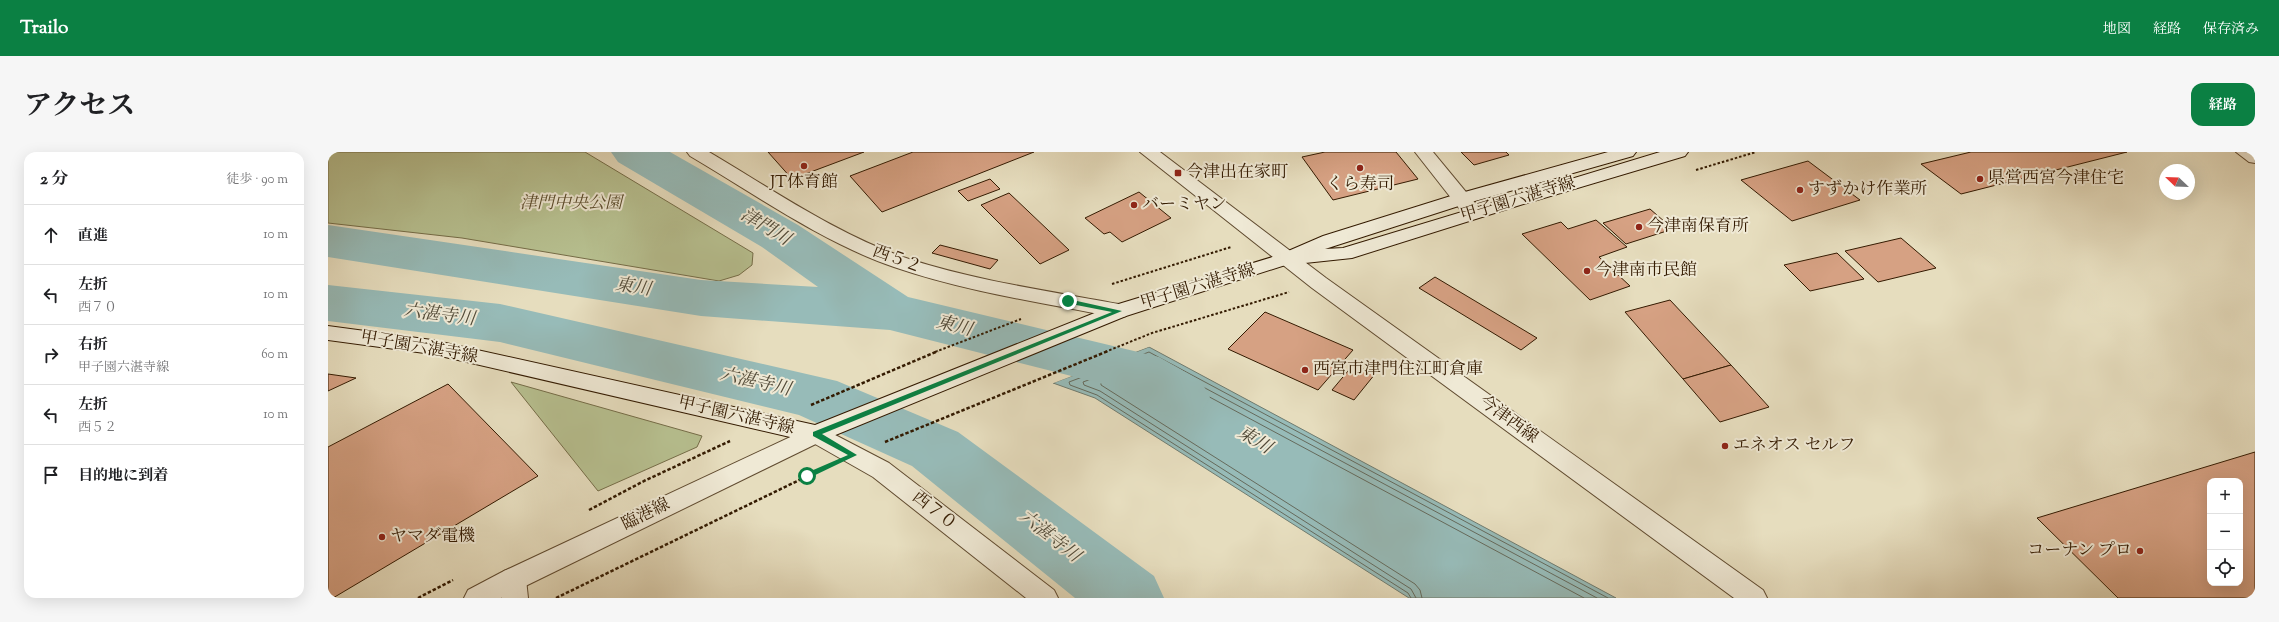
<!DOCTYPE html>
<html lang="ja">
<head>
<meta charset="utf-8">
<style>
	body { margin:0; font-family:"Sorts Mill Goudy","Noto Serif JP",serif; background:#f6f6f6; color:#202124 }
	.controls { position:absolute; right:12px; bottom:12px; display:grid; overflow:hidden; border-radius:8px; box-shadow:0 4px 16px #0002 }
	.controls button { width:36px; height:36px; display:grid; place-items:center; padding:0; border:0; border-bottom:1px solid #e0e0e0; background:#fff; color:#202124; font:20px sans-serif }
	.compass { position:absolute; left:1831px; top:12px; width:36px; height:36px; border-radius:50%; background:#fff; box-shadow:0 4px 16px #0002; rotate:293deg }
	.stop { position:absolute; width:12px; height:12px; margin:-9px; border:3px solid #0b8043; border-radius:50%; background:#fff }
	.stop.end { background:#0b8043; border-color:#fff; box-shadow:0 1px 4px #0008 }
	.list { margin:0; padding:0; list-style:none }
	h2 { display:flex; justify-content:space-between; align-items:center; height:52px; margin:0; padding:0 16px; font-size:17px }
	h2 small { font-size:13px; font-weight:400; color:#757577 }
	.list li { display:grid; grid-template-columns:26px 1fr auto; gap:12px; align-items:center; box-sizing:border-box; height:60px; padding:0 16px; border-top:1px solid #e0e0e0 }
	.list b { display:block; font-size:15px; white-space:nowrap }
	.list p { margin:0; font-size:13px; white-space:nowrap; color:#757577 }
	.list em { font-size:13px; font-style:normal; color:#757577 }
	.icon { flex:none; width:22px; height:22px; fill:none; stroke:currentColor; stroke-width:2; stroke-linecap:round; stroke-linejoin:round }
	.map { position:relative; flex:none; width:1927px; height:446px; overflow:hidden; border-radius:12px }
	header { display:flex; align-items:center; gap:24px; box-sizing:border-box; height:56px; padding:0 20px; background:#0b8043; color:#fff }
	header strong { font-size:19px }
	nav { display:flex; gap:22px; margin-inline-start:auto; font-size:14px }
	.intro { display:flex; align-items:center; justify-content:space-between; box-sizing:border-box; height:96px; padding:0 24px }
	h1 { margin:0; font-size:28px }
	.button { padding:10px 18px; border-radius:12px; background:#0b8043; color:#fff; font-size:14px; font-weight:700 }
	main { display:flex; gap:24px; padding:0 24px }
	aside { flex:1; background:#fff; border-radius:12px; box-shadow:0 4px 16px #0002 }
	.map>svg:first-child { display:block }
	.green { fill:#b7c090; stroke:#756d48 }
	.water { fill:#97bbb8; stroke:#6f7b6f }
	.pier { fill:#e6ddbe }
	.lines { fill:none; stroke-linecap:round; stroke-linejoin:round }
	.shore { stroke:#656a5c; stroke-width:1 }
	.river { fill:#97bbb8; fill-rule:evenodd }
	.building { fill:#d6a183; stroke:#331a01; fill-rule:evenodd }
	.minor-casing { stroke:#604b30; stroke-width:2 }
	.tertiary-casing { stroke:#604b30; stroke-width:2 }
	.secondary-casing { stroke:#331a01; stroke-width:2 }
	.path-far1 { stroke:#331a01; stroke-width:2; stroke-dasharray:2.5 2; stroke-linecap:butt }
	.path { stroke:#331a01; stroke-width:2.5; stroke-dasharray:3.5 2; stroke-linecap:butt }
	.minor { fill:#efe9d5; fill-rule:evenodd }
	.tertiary { fill:#efe9d5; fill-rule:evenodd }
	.secondary { fill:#efe9d5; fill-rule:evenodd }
	.route { fill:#0b8043 }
	.poi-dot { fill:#8f2418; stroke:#efe9d5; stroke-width:1.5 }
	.labels { text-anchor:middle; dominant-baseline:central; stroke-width:4; stroke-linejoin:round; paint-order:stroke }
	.poi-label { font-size:17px; fill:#331a01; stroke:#efe9d5; text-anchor:start }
	.street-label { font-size:17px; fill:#331a01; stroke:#efe9d5 }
	.park-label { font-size:17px; font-style:italic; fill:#5b4c2c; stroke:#efe9d5 }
	.water-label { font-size:18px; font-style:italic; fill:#514a38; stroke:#efe9d5 }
</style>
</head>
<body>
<header>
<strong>Trailo</strong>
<nav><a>地図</a><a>経路</a><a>保存済み</a></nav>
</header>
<div class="intro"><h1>アクセス</h1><a class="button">経路</a></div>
<main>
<aside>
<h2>2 分<small>徒歩 · 90 m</small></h2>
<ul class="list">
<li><svg class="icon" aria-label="ahead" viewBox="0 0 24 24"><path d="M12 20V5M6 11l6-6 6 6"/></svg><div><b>直進</b></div><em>10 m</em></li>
<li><svg class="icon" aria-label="left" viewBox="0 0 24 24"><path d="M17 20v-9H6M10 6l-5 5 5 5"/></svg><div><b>左折</b><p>西７０</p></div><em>10 m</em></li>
<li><svg class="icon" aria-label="right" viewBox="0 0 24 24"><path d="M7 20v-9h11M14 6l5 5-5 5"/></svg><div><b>右折</b><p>甲子園六湛寺線</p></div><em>60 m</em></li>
<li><svg class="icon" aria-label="left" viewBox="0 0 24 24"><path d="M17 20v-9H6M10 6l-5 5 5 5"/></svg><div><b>左折</b><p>西５２</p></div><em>10 m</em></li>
<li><svg class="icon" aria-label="arrive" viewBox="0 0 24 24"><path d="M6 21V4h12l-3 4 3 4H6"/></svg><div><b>目的地に到着</b></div></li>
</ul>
</aside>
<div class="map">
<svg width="1927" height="446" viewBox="0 0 1927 446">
	<rect width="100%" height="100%" fill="#e6ddbe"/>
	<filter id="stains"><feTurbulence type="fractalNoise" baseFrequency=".005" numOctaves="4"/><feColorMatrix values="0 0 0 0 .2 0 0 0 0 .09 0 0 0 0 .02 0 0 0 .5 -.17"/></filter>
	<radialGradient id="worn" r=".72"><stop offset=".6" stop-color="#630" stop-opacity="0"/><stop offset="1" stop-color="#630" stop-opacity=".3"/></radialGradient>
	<g class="green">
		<path d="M0,0H257L425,101L424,113L411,123L391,129L134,86L0,71Z"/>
		<path d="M183,230L374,284L369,295L270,339Z"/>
	</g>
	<path class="water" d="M821,195L1288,446H1081L767,246L725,231Z"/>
	<path class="pier" d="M820,193L823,194L723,232L724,229Z"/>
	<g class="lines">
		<g class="shore">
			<path d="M1083,446L1080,441L769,243L742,233L741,230L821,200L1280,446"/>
			<path d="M1088,446L1083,437L772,239L756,233L755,230L821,206L1269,446"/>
			<path d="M1094,446L1092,438L1087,432L773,233V230L820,212L1256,446"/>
		</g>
		<g class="river">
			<path d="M283,0H342L470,73L580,145L831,205L873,229L882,245L873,261L851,267L829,261L791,236L562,178L373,164L0,105V73L373,128L490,135L434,95L290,10Z"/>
			<path d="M0,133L172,152L509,229L630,280L826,424L836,446H747L584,314L471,263L172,190L0,169Z"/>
		</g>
	</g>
	<g class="building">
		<path d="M440,0H536L464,27Z"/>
		<path d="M585,0H706L554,60L522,24Z"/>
		<path d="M997,0H1068L1090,27L1005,48L974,5Z"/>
		<path d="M1133,0H1178L1181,3L1146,13Z"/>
		<path d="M1643,0H1799L1633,42L1593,12Z"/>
		<path d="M1480,9L1532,48L1464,69L1413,28Z"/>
		<path d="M662,27L672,37L640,49L630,39Z"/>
		<path d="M811,40L843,66L794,90L782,80L776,82L757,66Z"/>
		<path d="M681,41L741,98L712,112L653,53Z"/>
		<path d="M1322,57L1345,77L1298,92L1275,71Z"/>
		<path d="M1268,68L1299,95L1271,105L1302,134L1262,148L1194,82L1233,70L1240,77Z"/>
		<path d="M1573,86L1608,116L1550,130L1517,99Z"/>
		<path d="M612,93L670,108L662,117L604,101Z"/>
		<path d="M1509,101L1536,127L1482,139L1456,113Z"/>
		<path d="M1107,125L1209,186L1193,198L1091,136Z"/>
		<path d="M1342,148L1403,213L1355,227L1297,160Z"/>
		<path d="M937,160L1025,198L990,238L900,197Z"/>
		<path d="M1025,213L1047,222L1026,248L1004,238Z"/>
		<path d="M1403,213L1441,255L1392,270L1355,227Z"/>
		<path d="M0,222L28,226L0,239Z"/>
		<path d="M120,232L210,324L5,446H0V295Z"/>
		<path d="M1927,300V446H1790L1709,366ZM1882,329H1912V431H1882Z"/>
	</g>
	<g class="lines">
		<g class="minor-casing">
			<g id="minor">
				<path d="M359,0H381C442,36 513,85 581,107C649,129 721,139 791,152L798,154L801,159L798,164L791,166C716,151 639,140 566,115C497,92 425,41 362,4Z"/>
				<path d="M1087,0H1105L1152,57L1154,61L1152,65L1145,67L1138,65Z"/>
				<path d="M1908,0H1927V11L1921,10Z"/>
				<path d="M488,273L561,311L726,438L730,446H698L545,325L480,288L476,282L480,276Z"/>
				<path d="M185,416L194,419L198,427L200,446H174L172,427L176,419Z"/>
			</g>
		</g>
		<g class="tertiary-casing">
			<g id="tertiary">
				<path d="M812,0H832L998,126L1435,438L1439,446H1406L984,136Z"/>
				<path d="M488,273L496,276L500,282L496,288L173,446H136L140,438L176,419Z"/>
			</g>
		</g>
		<g class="secondary-casing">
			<path id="secondary" d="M1280,0H1308L1305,4L1140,51L997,97L1015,96L1332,0H1360L1357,4L1189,54L1024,106L977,111L970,109L798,164L488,291L104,202L0,188V174L104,188L487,273L784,154L951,103L995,84L1126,43Z"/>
		</g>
		<g class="path-far1">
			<path d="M1368,18L1428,0"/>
			<path d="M784,132L903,95"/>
			<path d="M607,200L693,167"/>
			<path d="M777,200L824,181L961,140"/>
		</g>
		<g class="path">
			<path d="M483,253L610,199"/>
			<path d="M557,290L780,199"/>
			<path d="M261,358L316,329L402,289"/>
			<path d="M90,446L125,428"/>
			<path d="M228,446L494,317"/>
		</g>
		<use href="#minor" class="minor"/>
		<use href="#tertiary" class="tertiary"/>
		<use href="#secondary" class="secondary"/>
	</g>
	<path class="route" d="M740,147L794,159L494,282L529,303L481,326H476V322L520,303L485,284V280L784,160L738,151Z"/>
	<g class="poi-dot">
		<circle cx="476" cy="14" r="4"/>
		<circle cx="1032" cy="16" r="4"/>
		<rect x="846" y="17" width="8" height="8" rx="2"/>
		<circle cx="1652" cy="27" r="4"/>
		<circle cx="1472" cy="38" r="4"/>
		<circle cx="806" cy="53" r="4"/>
		<circle cx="1311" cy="75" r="4"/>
		<circle cx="1259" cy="119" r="4"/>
		<circle cx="977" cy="218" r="4"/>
		<circle cx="1397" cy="294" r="4"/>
		<circle cx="54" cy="385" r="4"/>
		<circle cx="1812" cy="399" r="4"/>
	</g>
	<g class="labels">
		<g class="poi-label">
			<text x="858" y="21">今津出在家町</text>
			<text x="1660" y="27">県営西宮今津住宅</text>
			<text x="476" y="31" text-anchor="middle">JT体育館</text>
			<text x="1032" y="33" text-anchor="middle">くら寿司</text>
			<text x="1480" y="38">すずかけ作業所</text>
			<text x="814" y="53">バーミヤン</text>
			<text x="1319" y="75">今津南保育所</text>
			<text x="1267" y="119">今津南市民館</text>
			<text x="985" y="218">西宮市津門住江町倉庫</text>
			<text x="1405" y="294">エネオス セルフ</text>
			<text x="62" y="385">ヤマダ電機</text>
			<text x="1804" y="399" text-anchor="end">コーナン プロ</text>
		</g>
		<g class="street-label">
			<text transform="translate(1190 48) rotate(-17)">甲子園六湛寺線</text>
			<text transform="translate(569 108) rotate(20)">西５２</text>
			<text transform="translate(870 135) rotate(-17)">甲子園六湛寺線</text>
			<text transform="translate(91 196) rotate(10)">甲子園六湛寺線</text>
			<text transform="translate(408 264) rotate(13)">甲子園六湛寺線</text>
			<text transform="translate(1180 268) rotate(36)">今津西線</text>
			<text transform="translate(606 359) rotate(38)">西７０</text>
			<text transform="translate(318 363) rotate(-26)">臨港線</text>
		</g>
		<g class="park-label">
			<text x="243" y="52">津門中央公園</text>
		</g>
		<g class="water-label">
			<text transform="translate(437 76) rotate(31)">津門川</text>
			<text transform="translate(305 136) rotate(9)">東川</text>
			<text transform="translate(111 164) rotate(7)">六湛寺川</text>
			<text transform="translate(626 175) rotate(14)">東川</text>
			<text transform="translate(427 231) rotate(13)">六湛寺川</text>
			<text transform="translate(926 289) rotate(31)">東川</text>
			<text transform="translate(721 385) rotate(38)">六湛寺川</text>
		</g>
	</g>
	<rect width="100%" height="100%" filter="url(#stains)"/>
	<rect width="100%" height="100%" fill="url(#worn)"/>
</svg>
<div class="controls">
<button>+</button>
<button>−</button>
<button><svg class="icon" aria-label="locate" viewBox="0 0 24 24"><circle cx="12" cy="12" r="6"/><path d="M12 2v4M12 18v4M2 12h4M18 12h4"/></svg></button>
</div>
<svg class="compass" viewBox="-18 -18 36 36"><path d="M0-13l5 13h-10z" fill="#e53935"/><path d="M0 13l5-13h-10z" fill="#757577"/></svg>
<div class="stop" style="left:479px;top:324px"></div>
<div class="stop end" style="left:740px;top:149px"></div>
</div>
</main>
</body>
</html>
